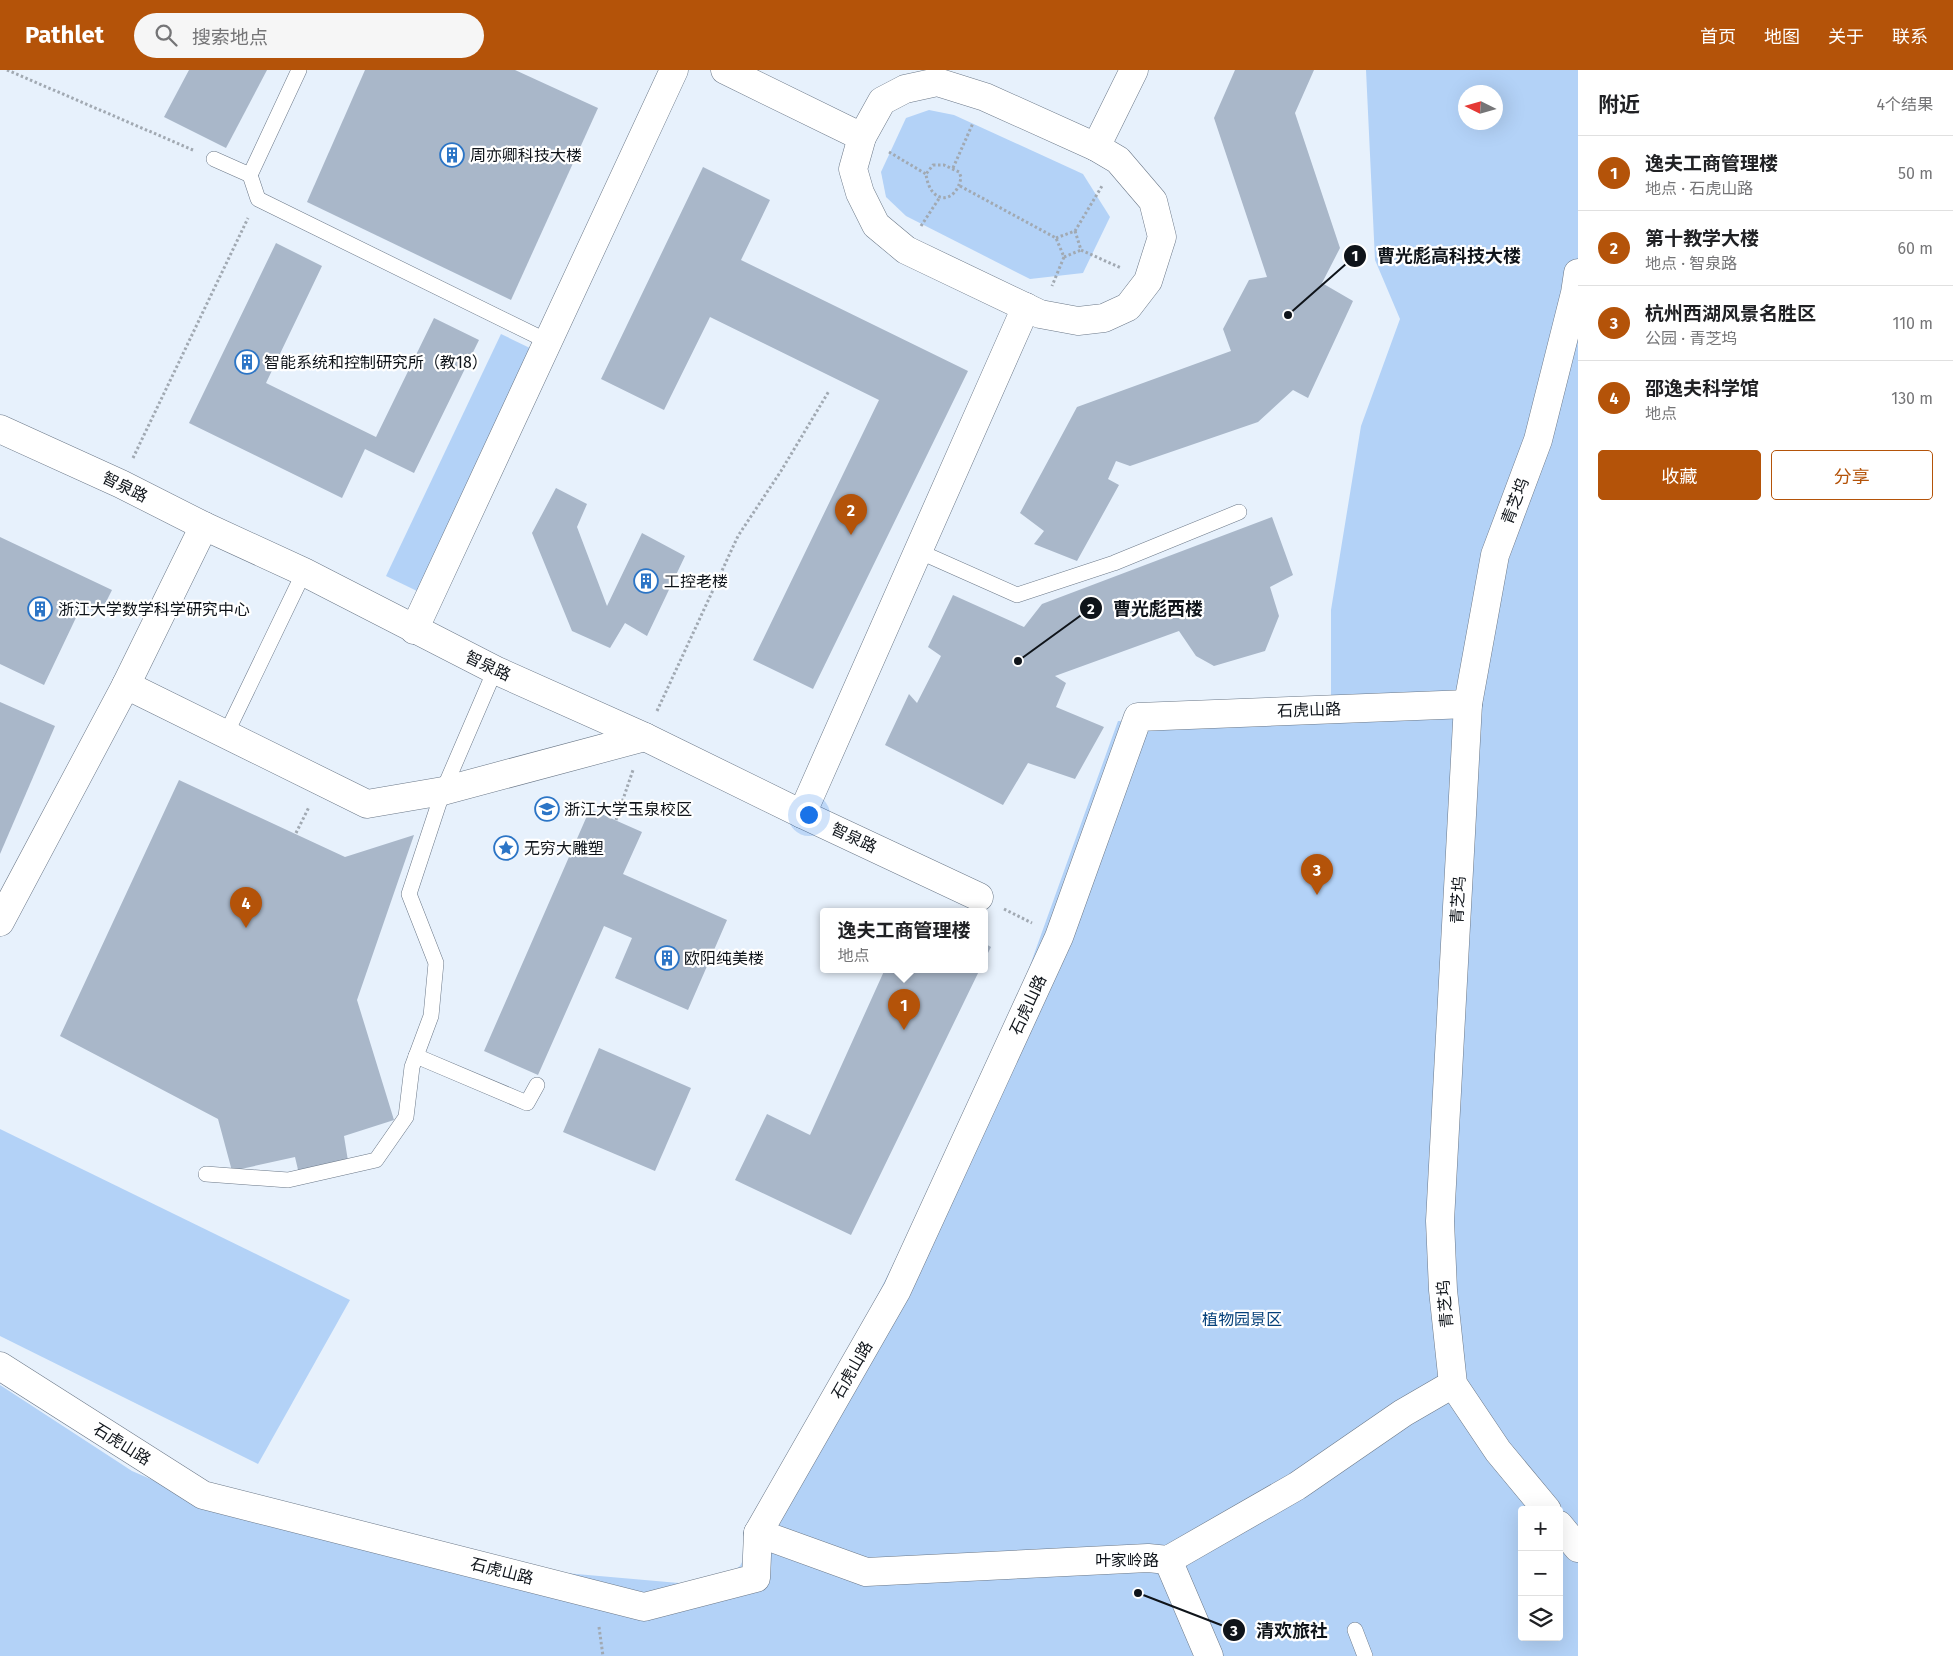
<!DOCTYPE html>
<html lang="zh">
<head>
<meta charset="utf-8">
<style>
	body { margin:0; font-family:"Fira Sans","Noto Sans SC",sans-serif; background:#f6f6f6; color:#202124 }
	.controls { position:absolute; right:15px; bottom:15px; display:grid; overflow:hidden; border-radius:5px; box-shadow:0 5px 20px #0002 }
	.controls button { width:45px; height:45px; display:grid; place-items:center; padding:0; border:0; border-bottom:1px solid #e0e0e0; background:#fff; color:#202124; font:25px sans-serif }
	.compass { position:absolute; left:1458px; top:15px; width:45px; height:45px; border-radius:50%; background:#fff; box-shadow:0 5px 20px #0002; rotate:275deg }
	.you { position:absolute; left:808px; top:744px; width:18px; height:18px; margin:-12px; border:4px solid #fff; border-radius:50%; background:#1a73e8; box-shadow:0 0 0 8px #1a73e833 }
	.badge { display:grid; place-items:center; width:32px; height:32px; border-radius:50%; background:#b45309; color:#fff; font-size:16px; font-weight:700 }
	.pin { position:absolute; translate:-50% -41px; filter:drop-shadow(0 1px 2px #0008) }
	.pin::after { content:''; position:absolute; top:26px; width:18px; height:15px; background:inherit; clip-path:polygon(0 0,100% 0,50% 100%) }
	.popup { position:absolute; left:820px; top:838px; width:168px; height:65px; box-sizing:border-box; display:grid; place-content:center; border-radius:5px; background:#fff; filter:drop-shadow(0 1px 4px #0005); font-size:16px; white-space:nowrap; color:#757577 }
	.popup b { font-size:19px; color:#202124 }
	.popup::after { content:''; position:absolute; left:50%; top:100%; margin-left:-10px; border:10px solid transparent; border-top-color:#fff }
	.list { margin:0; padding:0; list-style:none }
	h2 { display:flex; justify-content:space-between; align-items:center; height:65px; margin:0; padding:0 20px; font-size:21px }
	h2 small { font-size:16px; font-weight:400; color:#757577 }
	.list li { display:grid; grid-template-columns:32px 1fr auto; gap:15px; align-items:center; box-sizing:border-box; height:75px; padding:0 20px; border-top:1px solid #e0e0e0 }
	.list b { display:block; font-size:19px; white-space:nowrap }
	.list p { margin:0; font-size:16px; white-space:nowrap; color:#757577 }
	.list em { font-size:16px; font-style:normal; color:#757577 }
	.actions { display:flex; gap:10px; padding:15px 20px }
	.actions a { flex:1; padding:11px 0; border:1px solid #b45309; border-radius:5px; text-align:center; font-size:18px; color:#b45309 }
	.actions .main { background:#b45309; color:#fff }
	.icon { flex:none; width:28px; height:28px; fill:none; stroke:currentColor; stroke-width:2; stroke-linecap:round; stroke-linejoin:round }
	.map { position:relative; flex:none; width:1578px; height:1586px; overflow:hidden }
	header { display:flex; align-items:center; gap:30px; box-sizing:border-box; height:70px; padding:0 25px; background:#b45309; color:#fff }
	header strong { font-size:24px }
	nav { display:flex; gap:28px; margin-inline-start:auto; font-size:18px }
	.search { width:350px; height:45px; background:#f6f6f6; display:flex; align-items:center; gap:12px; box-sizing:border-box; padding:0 18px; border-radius:28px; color:#757577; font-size:19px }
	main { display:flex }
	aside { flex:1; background:#fff }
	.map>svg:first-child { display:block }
	.green { fill:#b3d2f7; fill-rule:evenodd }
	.building { fill:#a9b7c9 }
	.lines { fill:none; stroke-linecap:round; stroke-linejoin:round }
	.service-casing { stroke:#6b7888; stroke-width:16 }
	.minor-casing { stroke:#6b7888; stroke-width:29 }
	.path { stroke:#a1a9b2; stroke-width:3; stroke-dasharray:2.5 2.5; stroke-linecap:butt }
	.service { stroke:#fff; stroke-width:15 }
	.minor { stroke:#fff; stroke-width:28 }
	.labels { text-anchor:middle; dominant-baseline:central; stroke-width:4.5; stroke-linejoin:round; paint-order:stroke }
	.poi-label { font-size:16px; fill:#0f141a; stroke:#fff; text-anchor:start }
	.street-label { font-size:16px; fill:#0f141a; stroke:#fff }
	.park-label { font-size:16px; fill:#04407a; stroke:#fff }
	.leader { fill:none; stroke:#0f141a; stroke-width:2 }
	.callout-dot { fill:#0f141a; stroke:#fff; stroke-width:2 }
	.mark-label { font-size:15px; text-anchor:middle; font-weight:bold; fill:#fff }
	.callout-label { font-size:18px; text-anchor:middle; font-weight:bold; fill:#0f141a; stroke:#fff; stroke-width:4.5; stroke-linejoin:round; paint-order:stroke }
</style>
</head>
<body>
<header>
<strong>Pathlet</strong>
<div class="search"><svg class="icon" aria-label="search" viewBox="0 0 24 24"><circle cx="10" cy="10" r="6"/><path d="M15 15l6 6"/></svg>搜索地点</div>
<nav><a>首页</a><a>地图</a><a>关于</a><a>联系</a></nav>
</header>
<main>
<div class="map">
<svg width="1578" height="1586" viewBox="0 0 1578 1586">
	<rect width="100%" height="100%" fill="#e7f1fc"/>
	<g class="green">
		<path d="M1366,0H1578V1586H0V1315L132,1401L169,1417L486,1496L713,1516L740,1496L993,998L1118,651L1331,647V540L1361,356L1400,249L1375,190ZM1466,22H1496V52H1466ZM1522,1440H1559V1567H1522Z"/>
		<path d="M929,40L954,45L1083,104L1110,147L1083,203L1030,209L906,146L886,127L881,102L906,48Z"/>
		<path d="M501,264L534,280L417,521L386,506Z"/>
		<path d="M0,1059L350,1230L258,1394L0,1266Z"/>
	</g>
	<g class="building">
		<path d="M189,0H267L226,78L164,47Z"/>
		<path d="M365,0H515L598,38L511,230L307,132Z"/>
		<path d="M1235,0H1314L1295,43L1340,178L1322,213L1353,231L1308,328L1293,320L1258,352L1130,396L1116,391L1108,409L1119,415L1077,491L1034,474L1044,461L1020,443L1077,337L1231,281L1223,259L1249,210L1267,207L1214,48Z"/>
		<path d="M703,97L770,130L741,190L968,301L813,619L753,590L879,330L710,247L664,340L601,309Z"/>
		<path d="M276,173L322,196L266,313L376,367L434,248L479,270L414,403L365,379L342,428L189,353Z"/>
		<path d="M556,418L587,434L577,457L607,536L642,463L685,486L647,566L625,553L610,578L572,561L532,463Z"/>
		<path d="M1272,447L1293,505L1270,517L1279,546L1265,581L1214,596L1196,586L1179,561L1055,606L1066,613L1056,637L1104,657L1075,709L1028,693L1003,735L885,675L909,624L917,633L941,586L928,577L953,525L1024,557L1042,534Z"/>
		<path d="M0,467L112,520L100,544L82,535L44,615L0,594Z"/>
		<path d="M0,632L55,656L0,784Z"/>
		<path d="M179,710L345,787L414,765L357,930L394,1050L344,1066L348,1091L299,1104L295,1087L232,1101L218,1049L60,966Z"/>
		<path d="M590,739L642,762L623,804L727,850L688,940L615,908L632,868L604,856L538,1005L484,981Z"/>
		<path d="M984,873L991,877L984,891Z"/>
		<path d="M885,899H980L851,1165L735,1110L767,1044L810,1065Z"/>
		<path d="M599,978L691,1018L655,1101L563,1062Z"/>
	</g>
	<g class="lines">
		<g class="service-casing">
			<g id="service">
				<path d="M214,89L250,105L258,129L547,271"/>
				<path d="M250,105L299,0"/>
				<path d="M918,481L1017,525L1114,493L1239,442"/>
				<path d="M226,664L304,502"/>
				<path d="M416,986L527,1033L537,1015"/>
				<path d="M206,1104L288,1110L376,1090L406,1047L412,997L431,946L436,893L409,824L443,721L495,600"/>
				<path d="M1355,1560L1365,1586"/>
			</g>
		</g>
		<g class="minor-casing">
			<g id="minor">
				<path d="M725,0L862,67"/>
				<path d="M937,12L985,27L1096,77L1118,90L1153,131L1162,167L1148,211L1128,237L1104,248L1078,251L1040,244L906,180L876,155L860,123L853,99L862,67L882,31L905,19Z"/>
				<path d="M1096,77L1134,0"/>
				<path d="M0,359L121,414L204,456L304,502L495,600L645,667L802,744L979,827"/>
				<path d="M414,560L674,0"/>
				<path d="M126,615L367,734L443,721L645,667"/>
				<path d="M802,744L1026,237"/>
				<path d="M0,852L126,615L204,456"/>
				<path d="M0,1296L203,1425L644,1537L756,1508L758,1463L897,1220L1059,867L1138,647L1468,634"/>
				<path d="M1547,1440L1498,1381L1453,1314L1443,1220L1440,1151L1468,634L1495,485L1538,370L1575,223L1578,203"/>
				<path d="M1559,1455L1578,1478"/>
				<path d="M758,1463L866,1502L1148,1488L1168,1490L1297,1416L1403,1343L1453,1314"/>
				<path d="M1168,1490L1209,1586"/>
			</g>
		</g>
		<g class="path">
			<path d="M7,0L193,80"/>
			<path d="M889,82L926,104"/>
			<path d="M933,95H944L959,102L961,107C957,134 930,136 926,104Z"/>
			<path d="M953,98L973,53"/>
			<path d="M960,116L1056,168L1064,187L1052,216"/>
			<path d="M921,156L940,127"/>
			<path d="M1075,161L1081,180L1121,198"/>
			<path d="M1056,168L1075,161L1102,116"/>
			<path d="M1064,187L1081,180"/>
			<path d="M133,388L248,148"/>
			<path d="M657,641L738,466L781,401L829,321"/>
			<path d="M616,750L633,700"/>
			<path d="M296,763L309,737"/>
			<path d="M1004,839L1032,853"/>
			<path d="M599,1557L603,1586"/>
		</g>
		<use href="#service" class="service"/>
		<use href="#minor" class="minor"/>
	</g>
	<defs>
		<g id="building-ring" transform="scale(1.25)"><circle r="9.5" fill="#fff" stroke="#2c75c6" stroke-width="1.5"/><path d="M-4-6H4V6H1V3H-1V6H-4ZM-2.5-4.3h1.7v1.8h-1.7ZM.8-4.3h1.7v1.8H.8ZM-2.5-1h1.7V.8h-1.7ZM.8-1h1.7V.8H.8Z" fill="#2c75c6"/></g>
		<g id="university-ring" transform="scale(1.25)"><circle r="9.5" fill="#fff" stroke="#2c75c6" stroke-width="1.5"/><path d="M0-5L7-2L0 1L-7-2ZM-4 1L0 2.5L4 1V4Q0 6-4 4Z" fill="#2c75c6"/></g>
		<g id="sight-ring" transform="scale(1.25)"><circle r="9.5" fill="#fff" stroke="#2c75c6" stroke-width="1.5"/><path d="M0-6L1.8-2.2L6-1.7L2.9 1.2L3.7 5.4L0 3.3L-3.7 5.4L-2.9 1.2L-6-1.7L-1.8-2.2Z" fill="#2c75c6"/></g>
	</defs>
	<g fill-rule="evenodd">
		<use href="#building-ring" x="452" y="85"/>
		<use href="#building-ring" x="247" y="292"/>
		<use href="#building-ring" x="646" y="511"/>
		<use href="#building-ring" x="40" y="539"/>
		<use href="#university-ring" x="547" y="739"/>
		<use href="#sight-ring" x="506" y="778"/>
		<use href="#building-ring" x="667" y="888"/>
	</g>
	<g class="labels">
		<g class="poi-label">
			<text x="470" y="85">周亦卿科技大楼</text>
			<text x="264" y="292">智能系统和控制研究所（教18）</text>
			<text x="664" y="511">工控老楼</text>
			<text x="58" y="539">浙江大学数学科学研究中心</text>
			<text x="564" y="739">浙江大学玉泉校区</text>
			<text x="524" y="778">无穷大雕塑</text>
			<text x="684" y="888">欧阳纯美楼</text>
		</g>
		<g class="street-label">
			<text transform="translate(125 417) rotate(26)">智泉路</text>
			<text transform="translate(1515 431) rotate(-69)">青芝坞</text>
			<text transform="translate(488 596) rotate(25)">智泉路</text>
			<text transform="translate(1309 640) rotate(-2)">石虎山路</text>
			<text transform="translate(854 768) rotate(25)">智泉路</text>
			<text transform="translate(1458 830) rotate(-87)">青芝坞</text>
			<text transform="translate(1028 935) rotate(-65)">石虎山路</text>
			<text transform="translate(1445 1234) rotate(-95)">青芝坞</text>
			<text transform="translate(852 1300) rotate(-60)">石虎山路</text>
			<text transform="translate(122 1374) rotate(32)">石虎山路</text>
			<text x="1127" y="1490">叶家岭路</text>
			<text transform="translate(502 1501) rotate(14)">石虎山路</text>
		</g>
		<g class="park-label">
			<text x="1242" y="1249">植物园景区</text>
		</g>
	</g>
	<path class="leader" d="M1288 245L1355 186M1018 591L1091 538M1138 1523L1234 1560"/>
	<g class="callout-dot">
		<circle cx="1288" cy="245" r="5"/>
		<circle cx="1018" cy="591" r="5"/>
		<circle cx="1138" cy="1523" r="5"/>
		<circle cx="1355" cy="186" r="12"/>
		<circle cx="1091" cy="538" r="12"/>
		<circle cx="1234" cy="1560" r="12"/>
	</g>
	<g class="mark-label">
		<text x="1355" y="191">1</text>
		<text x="1091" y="544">2</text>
		<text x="1234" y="1566">3</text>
	</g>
	<g class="callout-label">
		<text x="1449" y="192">曹光彪高科技大楼</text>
		<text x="1158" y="545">曹光彪西楼</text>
		<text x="1292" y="1567">清欢旅社</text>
	</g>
</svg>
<div class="controls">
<button>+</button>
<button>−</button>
<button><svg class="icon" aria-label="layers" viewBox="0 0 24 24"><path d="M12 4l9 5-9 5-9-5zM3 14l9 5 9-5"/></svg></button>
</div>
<svg class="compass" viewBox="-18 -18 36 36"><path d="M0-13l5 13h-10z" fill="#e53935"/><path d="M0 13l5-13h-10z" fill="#757577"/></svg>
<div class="you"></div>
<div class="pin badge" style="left:904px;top:960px">1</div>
<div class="popup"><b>逸夫工商管理楼</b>地点</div>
<div class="pin badge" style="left:851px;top:465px">2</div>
<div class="pin badge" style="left:1317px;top:825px">3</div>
<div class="pin badge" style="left:246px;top:858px">4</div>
</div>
<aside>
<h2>附近<small>4个结果</small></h2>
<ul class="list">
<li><span class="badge">1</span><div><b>逸夫工商管理楼</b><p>地点 · 石虎山路</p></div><em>50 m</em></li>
<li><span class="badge">2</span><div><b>第十教学大楼</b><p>地点 · 智泉路</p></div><em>60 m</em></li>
<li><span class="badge">3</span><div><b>杭州西湖风景名胜区</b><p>公园 · 青芝坞</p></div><em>110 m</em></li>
<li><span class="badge">4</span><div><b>邵逸夫科学馆</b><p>地点</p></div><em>130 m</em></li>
</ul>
<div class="actions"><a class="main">收藏</a><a>分享</a></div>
</aside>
</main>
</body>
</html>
